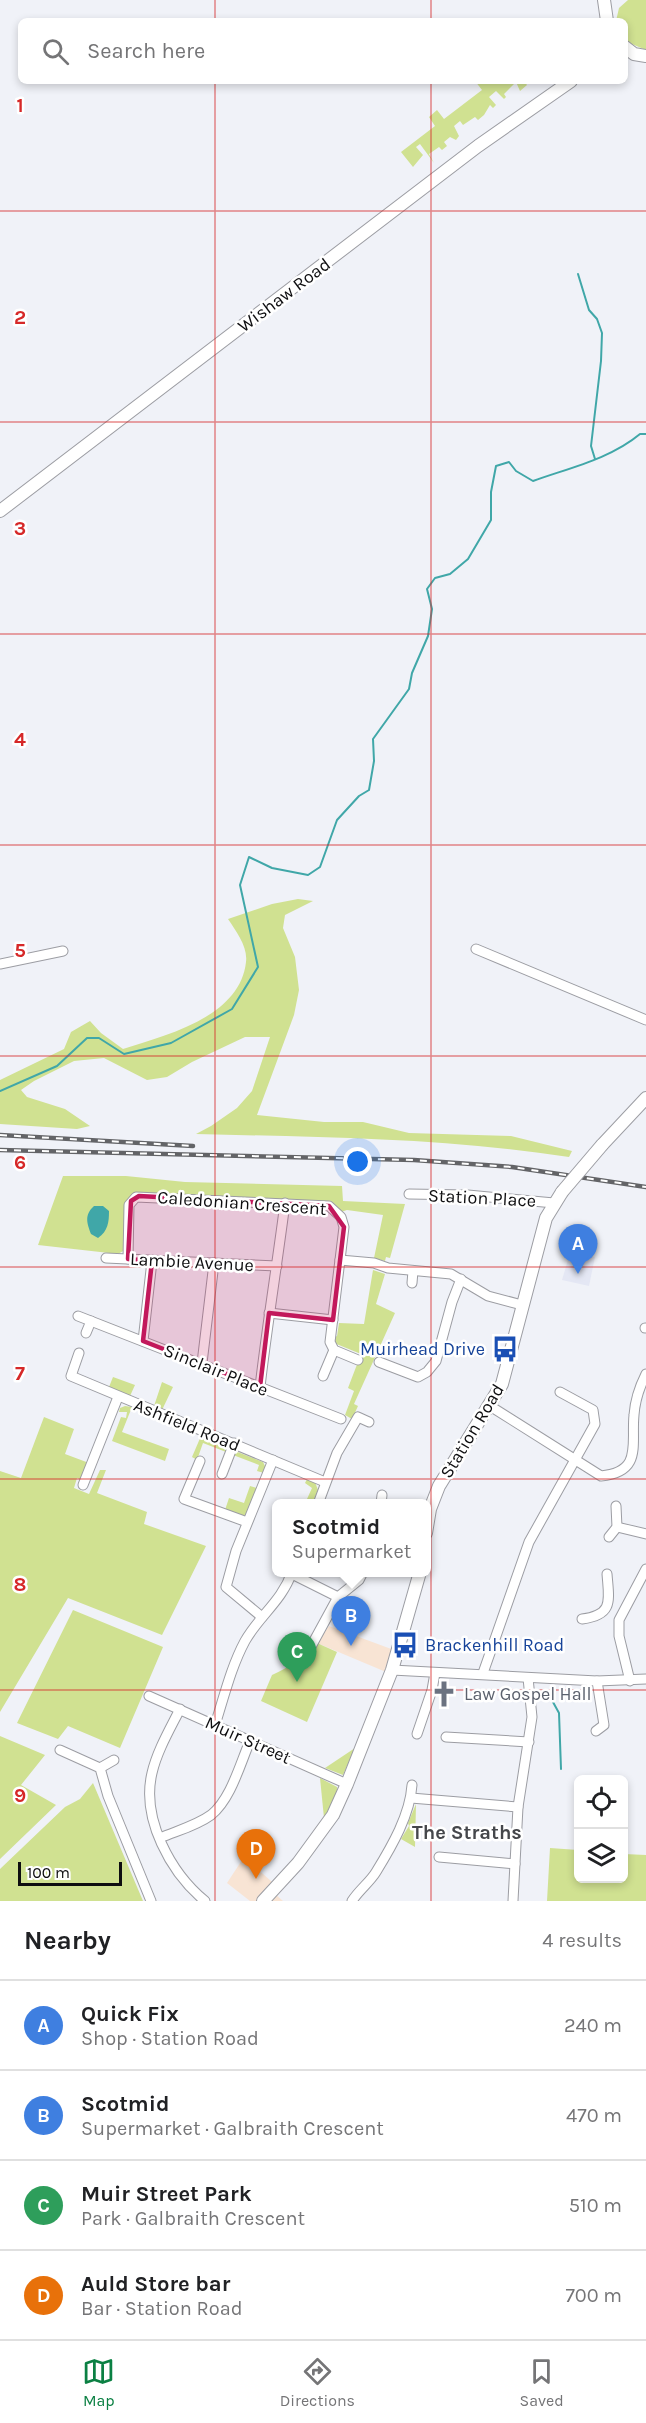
<!DOCTYPE html>
<html lang="en">
<head>
<meta charset="utf-8">
<style>
	body { margin:0; font-family:Karla,sans-serif; background:#f2f2f2; color:#202124 }
	.controls { position:absolute; right:18px; bottom:18px; display:grid; overflow:hidden; border-radius:9px; box-shadow:0 3px 9px #0003 }
	.controls button { width:54px; height:54px; display:grid; place-items:center; padding:0; border:0; border-bottom:2px solid #e0e0e0; background:#fff; color:#202124; font:30px sans-serif }
	.scale { position:absolute; left:18px; bottom:15px; width:104px; box-sizing:border-box; padding-left:6px; border:3px solid #0e0e10; border-top:0; font-size:16px; line-height:21px; white-space:nowrap; color:#0e0e10; -webkit-text-stroke:4px #fff; paint-order:stroke }
	.you { position:absolute; left:358px; top:1162px; width:21px; height:21px; margin:-15px; border:4px solid #fff; border-radius:50%; background:#1a73e8; box-shadow:0 0 0 9px #1a73e833 }
	.badge { display:grid; place-items:center; width:39px; height:39px; border-radius:50%; background:#0b8043; color:#fff; font-size:20px; font-weight:700 }
	.pin { position:absolute; translate:-50% -50px; filter:drop-shadow(0 2px 3px #0008) }
	.pin::after { content:''; position:absolute; top:32px; width:21px; height:18px; background:inherit; clip-path:polygon(0 0,100% 0,50% 100%) }
	.popup { position:absolute; left:272px; top:1499px; width:159px; height:78px; box-sizing:border-box; display:grid; place-content:center; border-radius:9px; background:#fff; filter:drop-shadow(0 2px 4px #0005); font-size:20px; white-space:nowrap; color:#757577 }
	.popup b { font-size:22px; color:#202124 }
	.popup::after { content:''; position:absolute; left:50%; top:100%; margin-left:-12px; border:12px solid transparent; border-top-color:#fff }
	.list { margin:0; padding:0; list-style:none }
	h2 { display:flex; justify-content:space-between; align-items:center; height:78px; margin:0; padding:0 24px; font-size:26px }
	h2 small { font-size:20px; font-weight:400; color:#757577 }
	.list li { display:grid; grid-template-columns:39px 1fr auto; gap:18px; align-items:center; box-sizing:border-box; height:90px; padding:0 24px; border-top:2px solid #e0e0e0 }
	.list b { display:block; font-size:22px; white-space:nowrap }
	.list p { margin:0; font-size:20px; white-space:nowrap; color:#757577 }
	.list em { font-size:20px; font-style:normal; color:#757577 }
	.icon { flex:none; width:33px; height:33px; fill:none; stroke:currentColor; stroke-width:2; stroke-linecap:round; stroke-linejoin:round }
	.map { position:relative; flex:none; width:646px; height:1901px; overflow:hidden }
	.search { position:absolute; background:#fff; box-shadow:0 3px 9px #0003; left:18px; right:18px; top:18px; height:66px; display:flex; align-items:center; gap:15px; box-sizing:border-box; padding:0 21px; border-radius:9px; color:#757577; font-size:22px }
	.sheet { height:438px; background:#fff }
	nav { display:flex; justify-content:space-around; align-items:center; box-sizing:border-box; height:84px; border-top:2px solid #e0e0e0; background:#fff; font-size:16px; color:#757577 }
	nav a { display:grid; justify-items:center; gap:3px }
	nav .on { color:#0b8043 }
	.map>svg:first-child { display:block }
	.commercial { fill:#f8e4d4 }
	.built { fill:#e4e7f4 }
	.green { fill:#d0e191 }
	.water { fill:#40a7a8 }
	.lines { fill:none; stroke-linecap:round; stroke-linejoin:round }
	.stream { stroke:#40a7a8; stroke-width:2 }
	.minor-casing { stroke:#9c9da3; stroke-width:11 }
	.major-casing { stroke:#9c9da3; stroke-width:14 }
	.minor { stroke:#fff; stroke-width:9 }
	.major { stroke:#fff; stroke-width:12 }
	.rail-casing { stroke:#636467; stroke-width:4.5 }
	.rail { stroke:#fff; stroke-width:2; stroke-dasharray:7; stroke-linecap:butt }
	.major-bridge-casing { stroke:#9c9da3; stroke-width:14; stroke-linecap:butt }
	.major-bridge { stroke:#fff; stroke-width:12 }
	.marked { fill:#c2185b; fill-opacity:0.2; stroke:#c2185b; stroke-width:4.5; stroke-linejoin:round }
	.grid { fill:none; stroke:#d62828; stroke-width:1.5; stroke-opacity:0.55 }
	.labels { text-anchor:middle; dominant-baseline:central; stroke-width:5; stroke-linejoin:round; paint-order:stroke }
	.street-label { font-size:18px; fill:#0e0e10; stroke:#fff }
	.transit-label { font-size:18px; fill:#164399; stroke:#fff; text-anchor:end }
	.worship-label { font-size:18px; fill:#5b616d; stroke:#fff; text-anchor:start }
	.neighbourhood-label { font-size:20px; font-weight:bold; fill:#45474b; stroke:#fff }
	.grid-label { font-size:20px; text-anchor:middle; font-weight:bold; fill:#d62828; stroke:#fff; stroke-width:5; stroke-linejoin:round; paint-order:stroke }
</style>
</head>
<body>
<div class="map">
<svg width="646" height="1901" viewBox="0 0 646 1901">
	<rect width="100%" height="100%" fill="#f0f2f8"/>
	<g class="commercial">
		<path d="M329,1626L394,1650L386,1672L317,1643Z"/>
		<path d="M244,1857L280,1889L275,1894L283,1901H250L227,1883Z"/>
	</g>
	<path class="built" d="M570,1253L595,1257L589,1286L562,1280Z"/>
	<g class="green">
		<path d="M628,0H646V50L627,42L625,39V21H616L619,8Z"/>
		<path d="M475,81H524L527,85L520,91L516,82L504,94L506,97L504,99L496,91L489,97L496,105L493,108L490,105L484,115L478,120L475,117L463,125L460,121L454,126L459,136L456,140L450,137L444,142L447,146L442,150L439,147L429,154L434,163L420,144L416,147L423,155L413,167L401,152L435,126L429,117L437,110L444,119L482,90Z"/>
		<path d="M298,899L313,901L285,915L283,928L295,957L299,990L294,1015L257,1115L324,1122H363L409,1133L511,1136L572,1151L569,1157C445,1138 320,1137 196,1134L211,1126L237,1108L252,1091L270,1037H245L192,1062L167,1077L147,1080L104,1058L74,1061L34,1081L21,1090L27,1097L65,1109L90,1126L77,1129L0,1124V1080L64,1049L71,1032L90,1021L101,1033L123,1049C167,1035 240,1017 246,962C248,947 236,931 228,919L272,904Z"/>
		<path d="M63,1176H126L185,1182L342,1186L343,1201L405,1204L390,1258L386,1257L385,1261L374,1258L383,1215L347,1210L341,1212L338,1209L135,1193L128,1200L125,1250L118,1254L38,1245Z"/>
		<path d="M373,1270L385,1274L376,1304L395,1313L354,1404L358,1406L352,1419L345,1415L354,1391L348,1388L361,1354L334,1343L335,1337L337,1336L339,1323L364,1324Z"/>
		<path d="M113,1377L135,1385L130,1396L109,1387Z"/>
		<path d="M162,1382L173,1387L162,1410L154,1406Z"/>
		<path d="M125,1406L132,1407L122,1432L169,1449L165,1461L112,1441L121,1417L126,1418L127,1412H119L120,1408Z"/>
		<path d="M44,1417L74,1429L65,1454L89,1463L82,1480L77,1478L74,1488L89,1494L100,1470H106L97,1493L147,1512L144,1524L206,1546L162,1635L68,1598L0,1712V1471L21,1478Z"/>
		<path d="M201,1436L228,1447L226,1452L203,1443L197,1460L192,1457Z"/>
		<path d="M235,1451L263,1462L266,1468L264,1473L257,1471L259,1465L233,1455Z"/>
		<path d="M307,1479L315,1482L318,1490L313,1502L307,1499L312,1488L305,1483Z"/>
		<path d="M250,1486L257,1488L246,1517L225,1510L229,1498L244,1503Z"/>
		<path d="M73,1610L163,1647L120,1748L68,1726L58,1739L17,1723Z"/>
		<path d="M317,1643L337,1652L307,1722L261,1701L272,1675C289,1667 305,1658 317,1643Z"/>
		<path d="M0,1736L45,1755L21,1785L56,1805L0,1859Z"/>
		<path d="M355,1748L343,1775L325,1768Z"/>
		<path d="M320,1778L337,1787V1793L324,1818Z"/>
		<path d="M93,1783L143,1901H0V1869L65,1807L80,1799Z"/>
		<path d="M416,1804L415,1847L401,1839L409,1826L408,1823Z"/>
		<path d="M550,1848L578,1850V1878H624V1854L646,1855V1901H547Z"/>
	</g>
	<path class="water" d="M94,1206H103L109,1211C109,1222 108,1231 98,1238L91,1234C87,1223 84,1215 94,1206Z"/>
	<g class="lines">
		<g class="stream">
			<path d="M578,274L589,310L597,319L602,333L601,361L591,446L595,459"/>
			<path d="M0,1091L57,1066L87,1038H99L124,1054L171,1043L232,1009L258,967L240,885L249,857L272,868L308,875L320,867L337,820L359,796L369,790L374,761L373,739L409,689L412,673L428,636L432,609L427,589L435,578L450,574L468,559L491,520V492L496,466L509,462L516,471L533,481C569,468 610,459 640,434H646"/>
			<path d="M548,1693L559,1713L561,1769"/>
		</g>
		<g class="minor-casing">
			<g id="minor">
				<path d="M476,949L646,1020"/>
				<path d="M0,964L63,951"/>
				<path d="M409,1194L468,1195L554,1203"/>
				<path d="M106,1258L277,1266"/>
				<path d="M128,1259L129,1205L136,1197L329,1206L341,1217L344,1227L330,1342L334,1350L358,1360"/>
				<path d="M340,1260L374,1263L388,1268L451,1274L488,1296L522,1305"/>
				<path d="M412,1283L413,1271"/>
				<path d="M269,1313L333,1320"/>
				<path d="M78,1316L341,1419"/>
				<path d="M645,1328H646"/>
				<path d="M86,1333L91,1321"/>
				<path d="M143,1341L152,1261"/>
				<path d="M79,1353L71,1376L325,1482"/>
				<path d="M379,1362L418,1377L427,1372L436,1361L452,1302L461,1279"/>
				<path d="M202,1363L214,1263"/>
				<path d="M323,1376L334,1350"/>
				<path d="M260,1387C267,1326 277,1265 285,1203"/>
				<path d="M490,1406L601,1476C643,1472 631,1444 634,1415C635,1400 639,1388 646,1374"/>
				<path d="M200,1461L184,1499L247,1522"/>
				<path d="M222,1474L234,1443"/>
				<path d="M83,1485L118,1397"/>
				<path d="M318,1504L337,1453L358,1417L369,1422"/>
				<path d="M381,1504L382,1495"/>
				<path d="M617,1527L646,1534"/>
				<path d="M609,1537L617,1527L616,1506"/>
				<path d="M292,1574L338,1597L308,1652"/>
				<path d="M338,1597L359,1580L363,1572"/>
				<path d="M262,1617L226,1587L236,1551L273,1460"/>
				<path d="M582,1619C614,1615 609,1600 607,1574"/>
				<path d="M392,1670L597,1681L646,1679"/>
				<path d="M483,1673L529,1542L595,1424L593,1410L560,1392"/>
				<path d="M630,1681L619,1636V1620L646,1569"/>
				<path d="M149,1696L347,1784"/>
				<path d="M180,1709C170,1729 157,1751 152,1773C141,1819 171,1873 205,1901"/>
				<path d="M215,1725C224,1697 231,1667 245,1641C259,1616 282,1601 292,1572"/>
				<path d="M596,1731L604,1725L597,1681"/>
				<path d="M417,1734L432,1690L435,1673"/>
				<path d="M446,1737L529,1742"/>
				<path d="M60,1750L100,1768L108,1796L151,1901"/>
				<path d="M100,1768L114,1760"/>
				<path d="M411,1798L518,1807"/>
				<path d="M160,1838C176,1831 196,1826 211,1815C231,1799 240,1764 250,1741"/>
				<path d="M439,1857L515,1864"/>
				<path d="M352,1901C359,1890 370,1882 376,1872C392,1846 410,1815 412,1785"/>
				<path d="M513,1901L518,1807L532,1717L528,1678"/>
			</g>
		</g>
		<g class="major-casing">
			<g id="major">
				<path d="M604,0L607,21"/>
				<path d="M625,47L634,54L646,56"/>
				<path d="M0,511L478,146L571,81"/>
				<path d="M602,1145L646,1098"/>
				<path d="M426,1533L430,1509L439,1486L502,1384L546,1218L562,1192"/>
				<path d="M263,1901L298,1863L333,1815L347,1784L392,1670L420,1572"/>
			</g>
		</g>
		<use href="#minor" class="minor"/>
		<use href="#major" class="major"/>
		<g class="rail-casing">
			<g id="rail">
				<path d="M0,1135L193,1146"/>
				<path d="M0,1150L414,1160L512,1167L646,1187"/>
			</g>
		</g>
		<use href="#rail" class="rail"/>
		<g class="major-bridge-casing">
			<path id="major-bridge" d="M562,1192L602,1145"/>
		</g>
		<use href="#major-bridge" class="major-bridge"/>
	</g>
	<path class="marked" d="M139,1196L329,1206L344,1227L333,1320L269,1313L260,1387L143,1341L152,1261L128,1259L131,1201Z"/>
	<path class="grid" d="M215,0V21M431,0V21M215,81V1901M431,81V1901M0,211H646M0,422H646M0,634H646M0,845H646M0,1056H646M0,1267H646M0,1479H646M0,1690H646"/>
	<defs>
		<g id="bus-bare" transform="scale(2.07)"><path d="M-5-6H5V4H4V6H2V4H-2V6H-4V4H-5ZM-3.5-4V0h7V-4ZM-3.5 1.2v1.5H-2V1.2ZM2 1.2v1.5H3.5V1.2Z" fill="#1a4fb4" stroke="#fff" stroke-width="2.5" paint-order="stroke"/></g>
		<g id="church-bare" transform="scale(2.07)"><path d="M-1.2-6h2.4v3.5h3.3v2.4h-3.3V6h-2.4V-.1h-3.3v-2.4h3.3Z" fill="#6b7280" stroke="#fff" stroke-width="2.5" paint-order="stroke"/></g>
	</defs>
	<g fill-rule="evenodd">
		<use href="#bus-bare" x="505" y="1349"/>
		<use href="#bus-bare" x="405" y="1645"/>
		<use href="#church-bare" x="444" y="1694"/>
	</g>
	<g class="labels">
		<g class="street-label">
			<text transform="translate(284 295) rotate(-37)">Wishaw Road</text>
			<text transform="translate(482 1198) rotate(3)">Station Place</text>
			<text transform="translate(242 1203) rotate(4)">Caledonian Crescent</text>
			<text transform="translate(192 1262) rotate(3)">Lambie Avenue</text>
			<text transform="translate(216 1370) rotate(22)">Sinclair Place</text>
			<text transform="translate(187 1425) rotate(22)">Ashfield Road</text>
			<text transform="translate(472 1431) rotate(-59)">Station Road</text>
			<text transform="translate(248 1740) rotate(24)">Muir Street</text>
		</g>
		<g class="transit-label">
			<text x="485" y="1349">Muirhead Drive</text>
			<text x="425" y="1645" text-anchor="start">Brackenhill Road</text>
		</g>
		<g class="worship-label">
			<text x="464" y="1694">Law Gospel Hall</text>
		</g>
		<g class="neighbourhood-label">
			<text x="467" y="1832">The Straths</text>
		</g>
	</g>
	<g class="grid-label">
		<text x="20" y="112">1</text>
		<text x="20" y="324">2</text>
		<text x="20" y="535">3</text>
		<text x="20" y="746">4</text>
		<text x="20" y="957">5</text>
		<text x="20" y="1169">6</text>
		<text x="20" y="1380">7</text>
		<text x="20" y="1591">8</text>
		<text x="20" y="1802">9</text>
	</g>
</svg>
<div class="controls">
<button><svg class="icon" aria-label="locate" viewBox="0 0 24 24"><circle cx="12" cy="12" r="6"/><path d="M12 2v4M12 18v4M2 12h4M18 12h4"/></svg></button>
<button><svg class="icon" aria-label="layers" viewBox="0 0 24 24"><path d="M12 4l9 5-9 5-9-5zM3 14l9 5 9-5"/></svg></button>
</div>
<div class="scale">100 m</div>
<div class="you"></div>
<div class="pin badge" style="left:578px;top:1274px;background:#3f7fe0">A</div>
<div class="pin badge" style="left:351px;top:1646px;background:#3f7fe0">B</div>
<div class="popup"><b>Scotmid</b>Supermarket</div>
<div class="pin badge" style="left:297px;top:1682px;background:#2e9e5b">C</div>
<div class="pin badge" style="left:256px;top:1879px;background:#e8710a">D</div>
<div class="search"><svg class="icon" aria-label="search" viewBox="0 0 24 24"><circle cx="10" cy="10" r="6"/><path d="M15 15l6 6"/></svg>Search here</div>
</div>
<section class="sheet">
<h2>Nearby<small>4 results</small></h2>
<ul class="list">
<li><span class="badge" style="background:#3f7fe0">A</span><div><b>Quick Fix</b><p>Shop · Station Road</p></div><em>240 m</em></li>
<li><span class="badge" style="background:#3f7fe0">B</span><div><b>Scotmid</b><p>Supermarket · Galbraith Crescent</p></div><em>470 m</em></li>
<li><span class="badge" style="background:#2e9e5b">C</span><div><b>Muir Street Park</b><p>Park · Galbraith Crescent</p></div><em>510 m</em></li>
<li><span class="badge" style="background:#e8710a">D</span><div><b>Auld Store bar</b><p>Bar · Station Road</p></div><em>700 m</em></li>
</ul>
</section>
<nav>
<a class="on"><svg class="icon" aria-label="map" viewBox="0 0 24 24"><path d="M3 6l6-2 6 2 6-2v14l-6 2-6-2-6 2zM9 4v14M15 6v14"/></svg>Map</a>
<a><svg class="icon" aria-label="directions" viewBox="0 0 24 24"><path d="M12 3l9 9-9 9-9-9zM9 14v-3h6M13 9l2 2-2 2"/></svg>Directions</a>
<a><svg class="icon" aria-label="saved" viewBox="0 0 24 24"><path d="M7 4h10v16l-5-4-5 4z"/></svg>Saved</a>
</nav>
</body>
</html>
